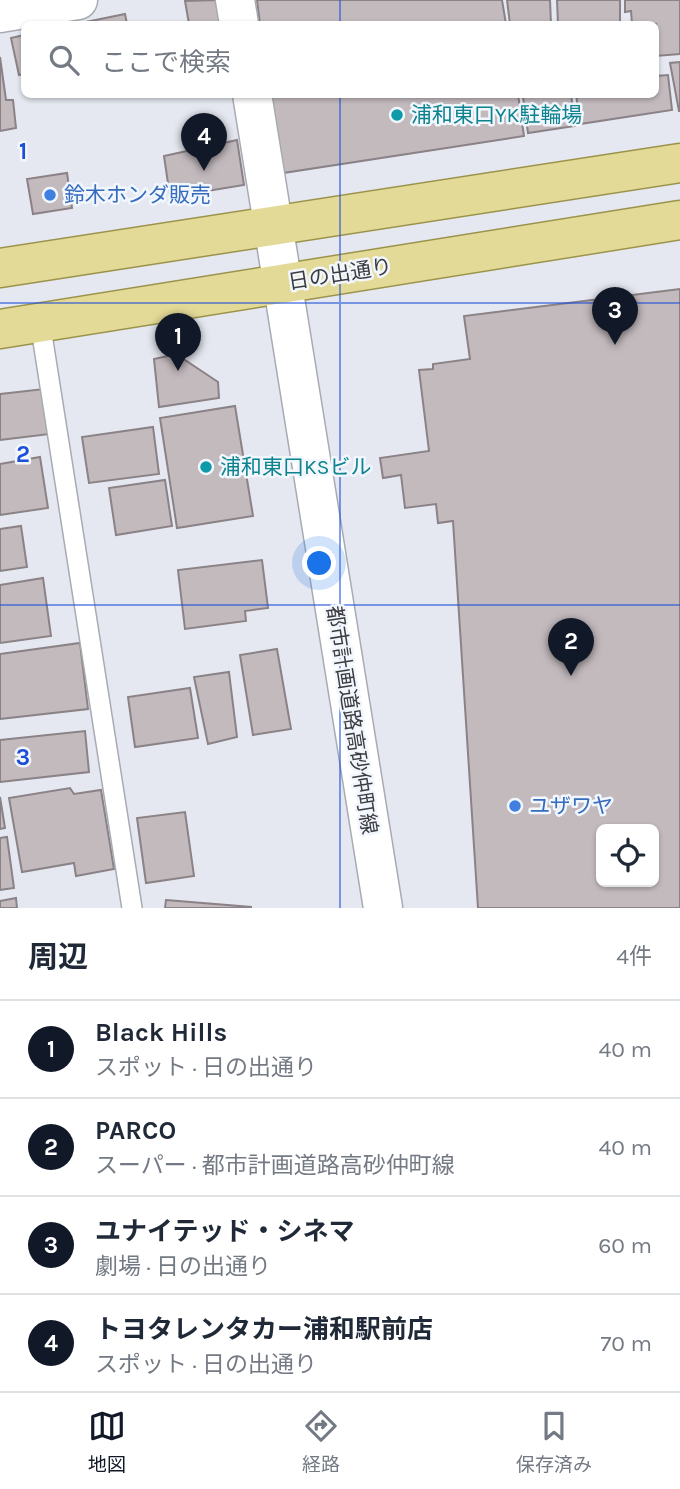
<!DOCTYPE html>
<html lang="ja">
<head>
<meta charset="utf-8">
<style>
	body { margin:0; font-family:Karla,"Noto Sans JP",sans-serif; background:#f6f6f7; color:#1f2937 }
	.controls { position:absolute; right:21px; bottom:21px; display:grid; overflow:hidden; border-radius:10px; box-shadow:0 2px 5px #0004 }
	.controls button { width:63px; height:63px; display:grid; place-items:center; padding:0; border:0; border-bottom:2px solid #e0e1e3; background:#fff; color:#1f2937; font:35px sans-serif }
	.you { position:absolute; left:320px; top:564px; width:24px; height:24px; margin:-18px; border:5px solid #fff; border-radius:50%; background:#1a73e8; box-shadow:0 0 0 10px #1a73e833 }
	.badge { display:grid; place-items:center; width:46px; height:46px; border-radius:50%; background:#111827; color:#fff; font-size:23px; font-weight:700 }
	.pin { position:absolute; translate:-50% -58px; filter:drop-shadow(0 2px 4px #0008) }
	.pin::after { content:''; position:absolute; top:37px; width:24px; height:21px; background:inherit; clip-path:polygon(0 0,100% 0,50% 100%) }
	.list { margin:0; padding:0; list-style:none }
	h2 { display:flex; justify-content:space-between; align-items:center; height:91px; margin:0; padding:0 28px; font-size:30px }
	h2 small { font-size:23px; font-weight:400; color:#747a83 }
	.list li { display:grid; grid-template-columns:46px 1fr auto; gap:21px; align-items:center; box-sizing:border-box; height:98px; padding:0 28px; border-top:2px solid #e0e1e3 }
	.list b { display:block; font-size:26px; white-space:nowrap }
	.list p { margin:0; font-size:23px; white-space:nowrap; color:#747a83 }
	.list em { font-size:23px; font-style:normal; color:#747a83 }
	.icon { flex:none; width:38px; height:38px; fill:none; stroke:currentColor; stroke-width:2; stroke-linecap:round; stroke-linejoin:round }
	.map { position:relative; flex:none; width:680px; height:908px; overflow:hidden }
	.search { position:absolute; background:#fff; box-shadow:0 2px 5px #0004; left:21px; right:21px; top:21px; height:77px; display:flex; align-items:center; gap:18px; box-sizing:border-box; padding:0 24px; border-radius:10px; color:#747a83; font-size:26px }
	.sheet { height:483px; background:#fff }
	nav { display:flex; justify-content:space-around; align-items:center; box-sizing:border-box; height:98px; border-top:2px solid #e0e1e3; background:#fff; font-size:19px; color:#747a83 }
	nav a { display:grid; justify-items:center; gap:4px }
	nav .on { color:#111827 }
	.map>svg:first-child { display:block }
	.building { fill:#c3babe; stroke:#8a8286; stroke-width:2; fill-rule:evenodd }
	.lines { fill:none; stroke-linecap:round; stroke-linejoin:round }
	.service-casing { stroke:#a8abb2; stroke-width:22 }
	.minor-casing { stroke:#a8abb2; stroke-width:41 }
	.tertiary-casing { stroke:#a8abb2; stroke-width:41 }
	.primary-casing { stroke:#9c934b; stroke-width:41 }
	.service { stroke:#fff; stroke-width:19 }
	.minor { stroke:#fff; stroke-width:38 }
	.tertiary { stroke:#fff; stroke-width:38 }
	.primary { stroke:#e3da97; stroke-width:38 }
	.grid { fill:none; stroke:#1d4ed8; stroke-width:2; stroke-opacity:0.55 }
	.culture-dot { fill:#0f9aa8; stroke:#f2f6fd; stroke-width:2.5 }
	.shop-dot { fill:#3f7fe0; stroke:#f2f6fd; stroke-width:2.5 }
	.labels { text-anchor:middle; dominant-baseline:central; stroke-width:5; stroke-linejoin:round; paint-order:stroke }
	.culture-label { font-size:21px; fill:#0d838f; stroke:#f2f6fd; text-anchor:start }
	.shop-label { font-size:21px; fill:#366cbe; stroke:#f2f6fd; text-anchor:start }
	.street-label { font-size:21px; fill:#3b3c3f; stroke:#f2f6fd }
	.grid-label { font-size:23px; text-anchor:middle; font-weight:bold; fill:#1d4ed8; stroke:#f2f6fd; stroke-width:5; stroke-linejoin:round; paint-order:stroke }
</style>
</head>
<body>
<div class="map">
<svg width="680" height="908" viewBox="0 0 680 908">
	<rect width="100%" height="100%" fill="#e5e8f0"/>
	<g class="building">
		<path d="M217,0L222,24H189L185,1Z"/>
		<path d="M257,0H502L506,24H260Z"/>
		<path d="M507,0H550L551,24H510Z"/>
		<path d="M557,0H620V24H558Z"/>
		<path d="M625,0H680V54L656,56V24H632L631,11L625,12Z"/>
		<path d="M125,14L127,24H76Z"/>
		<path d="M24,35V74L19,75L11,38Z"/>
		<path d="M0,57L6,100H13L16,128L0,131Z"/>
		<path d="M680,62V111H679L670,63Z"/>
		<path d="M668,75L672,110L580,124L576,94H656V76Z"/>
		<path d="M271,94H518L524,136L283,173Z"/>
		<path d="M545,94H571L575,126L528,133L523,97Z"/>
		<path d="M237,140L244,185L170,197L164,156Z"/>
		<path d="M67,173L72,208L33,214L27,179Z"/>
		<path d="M680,289V908H478L453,521L438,523L436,504L405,508L401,475L383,478L380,458L429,451L419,370L433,369V364L470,359L464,316ZM601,829H654V882H601Z"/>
		<path d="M176,354L218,382L219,398L159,407L154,359Z"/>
		<path d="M44,389L50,434L0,440V394Z"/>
		<path d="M235,406L253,516L177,528L160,418Z"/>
		<path d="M153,427L159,474L89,483L82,437Z"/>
		<path d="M40,457L48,508L0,515V464Z"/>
		<path d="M165,480L172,526L116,535L109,488Z"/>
		<path d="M21,526L27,567L0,571V529Z"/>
		<path d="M262,560L268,608L245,611L246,621L185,629L178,570Z"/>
		<path d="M43,578L51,636L0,643V585Z"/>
		<path d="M80,643L88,709L0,719V654Z"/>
		<path d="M277,649L291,729L253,735L240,655Z"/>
		<path d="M229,672L237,737L208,744L194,677Z"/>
		<path d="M190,688L198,738L135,747L128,697Z"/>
		<path d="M85,731L89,772L0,782V740Z"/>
		<path d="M70,788L74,794L101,790L114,869L76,876L74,863L22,872L9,798Z"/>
		<path d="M0,797L5,828L0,829Z"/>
		<path d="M185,812L194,876L146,883L137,818Z"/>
		<path d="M7,837L14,888L0,890V838Z"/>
		<path d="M16,898L17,908H0V901Z"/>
		<path d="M166,900L251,907V908H165Z"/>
	</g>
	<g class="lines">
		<g class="service-casing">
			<path id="service" d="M40,322L132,908"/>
		</g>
		<g class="minor-casing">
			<g id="minor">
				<path d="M235,0L239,24"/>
				<path d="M0,13L78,0"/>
				<path d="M252,94L273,224"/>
			</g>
		</g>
		<g class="tertiary-casing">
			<path id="tertiary" d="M273,224L383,908"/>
		</g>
		<g class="primary-casing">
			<g id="primary">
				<path d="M0,268L680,163"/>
				<path d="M0,329L680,220"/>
			</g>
		</g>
		<use href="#service" class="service"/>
		<use href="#minor" class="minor"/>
		<use href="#tertiary" class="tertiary"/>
		<use href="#primary" class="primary"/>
	</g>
	<path class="grid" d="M340,0V24M340,94V908M0,303H680M0,605H680"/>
	<g class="culture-dot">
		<circle cx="397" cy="115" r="7"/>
		<circle cx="206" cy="467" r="7"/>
	</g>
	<g class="shop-dot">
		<circle cx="50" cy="195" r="7"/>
		<circle cx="515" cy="806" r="7"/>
	</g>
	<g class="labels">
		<g class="culture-label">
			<text x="411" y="115">浦和東口YK駐輪場</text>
			<text x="220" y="467">浦和東口KSビル</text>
		</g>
		<g class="shop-label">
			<text x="64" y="195">鈴木ホンダ販売</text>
			<text x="529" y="806">ユザワヤ</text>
		</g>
		<g class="street-label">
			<text transform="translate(340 274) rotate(-9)">日の出通り</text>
			<text transform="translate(352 720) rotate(81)">都市計画道路高砂仲町線</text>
		</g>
	</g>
	<g class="grid-label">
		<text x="23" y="159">1</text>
		<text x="23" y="462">2</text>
		<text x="23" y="765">3</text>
	</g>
</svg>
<div class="controls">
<button><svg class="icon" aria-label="locate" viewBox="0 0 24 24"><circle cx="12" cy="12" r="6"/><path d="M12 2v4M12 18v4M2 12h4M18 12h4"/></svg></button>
</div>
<div class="you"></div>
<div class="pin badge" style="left:178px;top:371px">1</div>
<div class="pin badge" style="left:571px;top:676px">2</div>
<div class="pin badge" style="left:615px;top:345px">3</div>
<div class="pin badge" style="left:204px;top:171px">4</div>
<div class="search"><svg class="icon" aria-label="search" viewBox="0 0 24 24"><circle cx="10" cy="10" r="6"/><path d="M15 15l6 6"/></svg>ここで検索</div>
</div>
<section class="sheet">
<h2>周辺<small>4件</small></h2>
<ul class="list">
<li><span class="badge">1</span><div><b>Black Hills</b><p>スポット · 日の出通り</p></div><em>40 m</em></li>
<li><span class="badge">2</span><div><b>PARCO</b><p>スーパー · 都市計画道路高砂仲町線</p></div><em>40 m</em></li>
<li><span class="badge">3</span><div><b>ユナイテッド・シネマ</b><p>劇場 · 日の出通り</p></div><em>60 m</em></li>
<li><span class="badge">4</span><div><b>トヨタレンタカー浦和駅前店</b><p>スポット · 日の出通り</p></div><em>70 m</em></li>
</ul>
</section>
<nav>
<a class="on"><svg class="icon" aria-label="map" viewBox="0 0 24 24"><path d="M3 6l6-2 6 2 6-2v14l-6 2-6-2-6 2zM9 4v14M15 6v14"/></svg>地図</a>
<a><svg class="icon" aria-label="directions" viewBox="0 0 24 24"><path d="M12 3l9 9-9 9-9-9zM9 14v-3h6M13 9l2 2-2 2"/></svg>経路</a>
<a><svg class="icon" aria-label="saved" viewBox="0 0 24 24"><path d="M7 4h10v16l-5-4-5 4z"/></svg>保存済み</a>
</nav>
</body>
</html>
